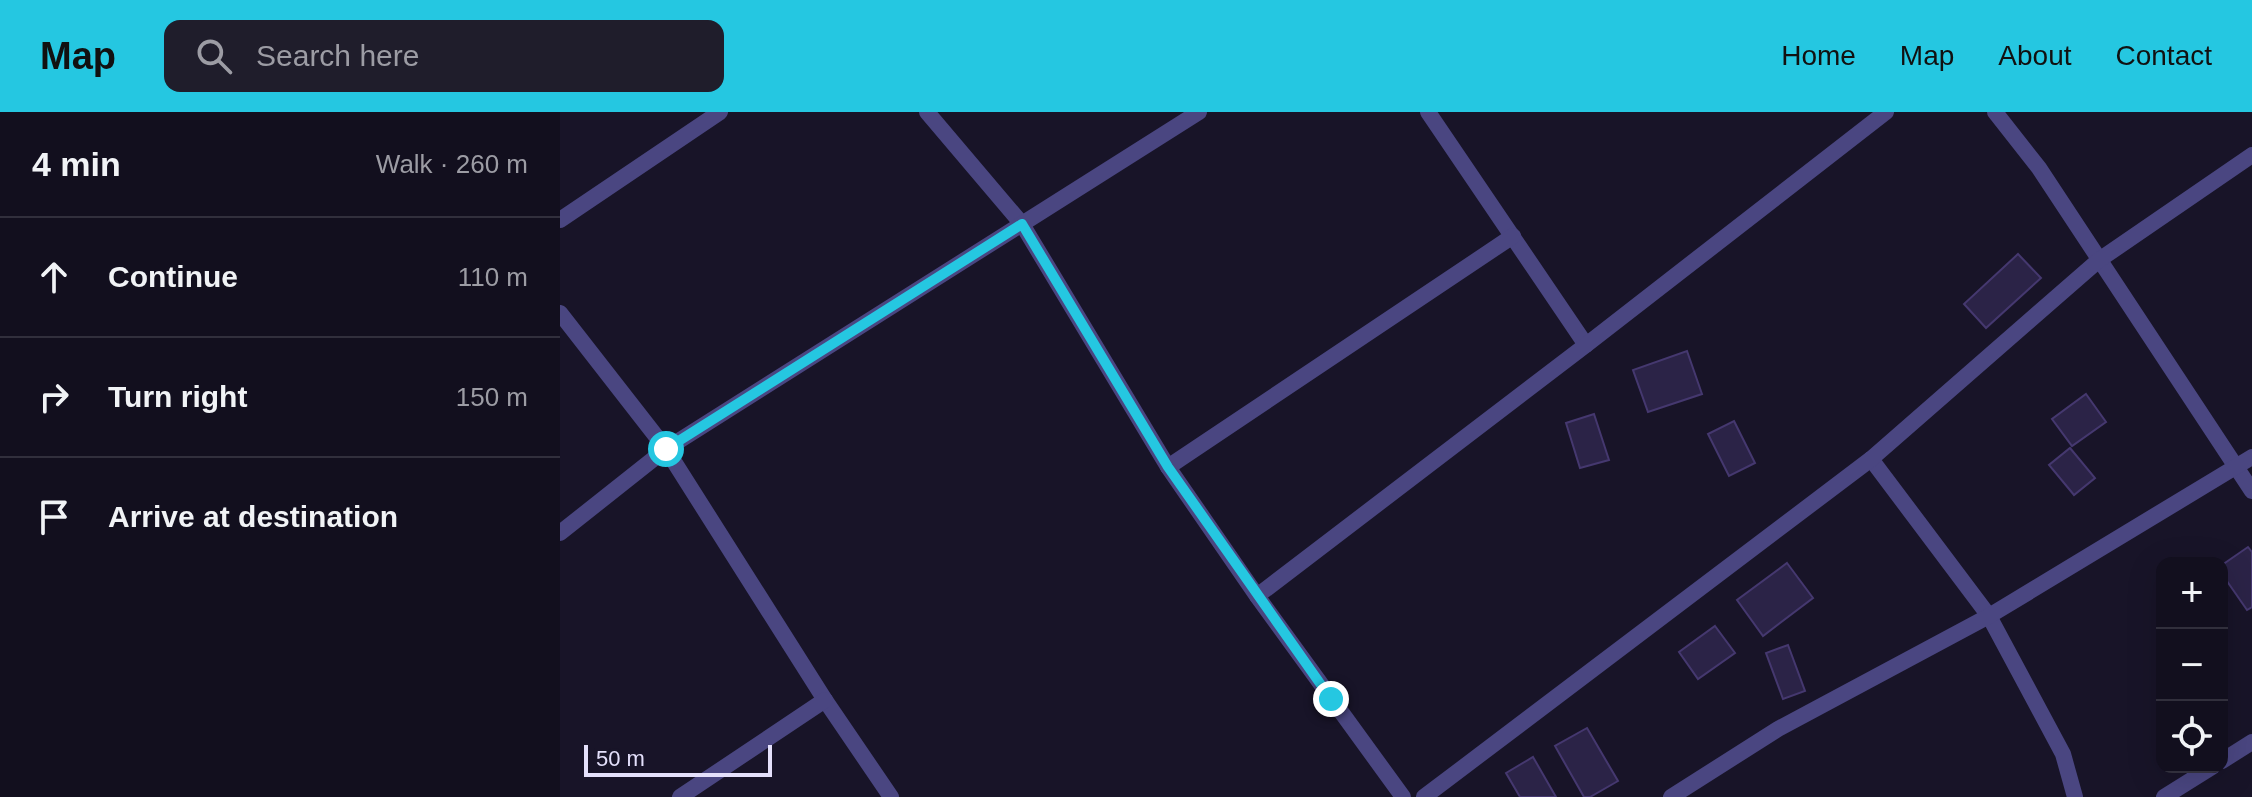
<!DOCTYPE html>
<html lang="en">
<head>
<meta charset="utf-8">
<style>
	body { margin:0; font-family:Arial,sans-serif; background:#1f1d2b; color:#f1f3f6 }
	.controls { position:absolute; right:24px; bottom:24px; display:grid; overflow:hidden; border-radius:16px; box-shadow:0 8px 32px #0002 }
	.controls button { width:72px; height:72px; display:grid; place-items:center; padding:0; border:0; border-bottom:2px solid #312f3c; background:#120f1e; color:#f1f3f6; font:40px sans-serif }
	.scale { position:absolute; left:24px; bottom:20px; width:188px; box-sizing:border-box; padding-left:8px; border:4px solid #e4e0fb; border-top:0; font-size:22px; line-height:28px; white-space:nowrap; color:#e4e0fb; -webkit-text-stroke:6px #181428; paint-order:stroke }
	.stop { position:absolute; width:24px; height:24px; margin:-18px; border:6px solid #25c7e1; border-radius:50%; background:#fff }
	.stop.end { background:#25c7e1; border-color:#fff; box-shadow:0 2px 8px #0008 }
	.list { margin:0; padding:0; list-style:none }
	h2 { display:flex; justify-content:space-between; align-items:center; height:104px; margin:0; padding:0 32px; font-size:34px }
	h2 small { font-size:26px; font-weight:400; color:#9c9ca4 }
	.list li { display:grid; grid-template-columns:52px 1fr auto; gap:24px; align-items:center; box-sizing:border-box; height:120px; padding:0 32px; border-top:2px solid #312f3c }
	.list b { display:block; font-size:30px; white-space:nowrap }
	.list em { font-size:26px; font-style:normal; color:#9c9ca4 }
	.icon { flex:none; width:44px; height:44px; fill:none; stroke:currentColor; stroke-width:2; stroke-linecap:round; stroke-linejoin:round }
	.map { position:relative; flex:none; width:1692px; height:685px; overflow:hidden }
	header { display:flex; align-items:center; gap:48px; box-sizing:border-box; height:112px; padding:0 40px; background:#25c7e1; color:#111 }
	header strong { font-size:38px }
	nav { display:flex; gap:44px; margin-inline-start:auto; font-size:28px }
	.search { width:560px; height:72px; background:#1f1d2b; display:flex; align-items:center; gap:20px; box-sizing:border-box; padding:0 28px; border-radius:16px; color:#9c9ca4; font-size:30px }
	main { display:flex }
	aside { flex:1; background:#120f1e }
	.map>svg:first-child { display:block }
	.building { fill:#2b2347; stroke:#45386f; stroke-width:2 }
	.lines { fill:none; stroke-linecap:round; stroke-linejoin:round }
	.street { stroke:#4a4681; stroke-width:16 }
	.route { stroke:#25c7e1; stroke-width:10 }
</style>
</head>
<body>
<header>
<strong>Map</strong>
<div class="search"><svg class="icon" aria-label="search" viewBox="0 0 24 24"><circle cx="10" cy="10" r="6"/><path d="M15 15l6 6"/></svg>Search here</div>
<nav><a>Home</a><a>Map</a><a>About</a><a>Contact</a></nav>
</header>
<main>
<aside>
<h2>4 min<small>Walk · 260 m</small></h2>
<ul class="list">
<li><svg class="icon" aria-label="ahead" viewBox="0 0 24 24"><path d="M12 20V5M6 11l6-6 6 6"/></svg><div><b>Continue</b></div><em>110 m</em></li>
<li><svg class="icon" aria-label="right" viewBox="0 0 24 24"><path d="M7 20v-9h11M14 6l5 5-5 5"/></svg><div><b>Turn right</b></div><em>150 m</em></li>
<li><svg class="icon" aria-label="arrive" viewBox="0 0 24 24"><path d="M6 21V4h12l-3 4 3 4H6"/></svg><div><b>Arrive at destination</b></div></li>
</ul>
</aside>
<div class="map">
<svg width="1692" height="685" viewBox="0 0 1692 685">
	<rect width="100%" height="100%" fill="#181428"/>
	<g class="building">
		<path d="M1458,142L1481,166L1426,216L1404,192Z"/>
		<path d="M1127,239L1142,282L1088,300L1073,258Z"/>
		<path d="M1526,282L1546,310L1512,334L1492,307Z"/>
		<path d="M1034,302L1049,348L1020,356L1006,311Z"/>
		<path d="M1174,309L1195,351L1169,364L1148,322Z"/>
		<path d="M1510,336L1535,366L1514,383L1489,353Z"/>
		<path d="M1688,435L1692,440V495L1687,498L1662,462V453Z"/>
		<path d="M1227,451L1253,486L1203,524L1177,488Z"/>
		<path d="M1155,514L1175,541L1138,567L1119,540Z"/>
		<path d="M1228,533L1245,579L1223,587L1206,541Z"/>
		<path d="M1027,616L1058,669L1030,685H1024L995,634Z"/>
		<path d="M973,645L996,685H960L946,661Z"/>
	</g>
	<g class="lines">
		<g class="street">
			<path d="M367,0L462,112L608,355L697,484L843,685"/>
			<path d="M868,0L1026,233"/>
			<path d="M1435,0L1479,56L1692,379"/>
			<path d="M0,108L160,0"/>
			<path d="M0,201L106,337L265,588L331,685"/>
			<path d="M1311,347L1429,504L1503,642L1515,685"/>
			<path d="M608,355L953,124"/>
			<path d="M0,421L106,337L639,0"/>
			<path d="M697,484L1026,233L1326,0"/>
			<path d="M1662,649L1692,630"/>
			<path d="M120,685L265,588"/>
			<path d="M864,685L1311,347L1539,148L1692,43"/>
			<path d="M1111,685L1218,617L1429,504L1692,345"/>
			<path d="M1604,685L1652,655"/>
		</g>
	</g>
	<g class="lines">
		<path class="route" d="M106,337L462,112L608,355L771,587"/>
	</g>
</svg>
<div class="controls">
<button>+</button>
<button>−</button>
<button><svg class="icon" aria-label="locate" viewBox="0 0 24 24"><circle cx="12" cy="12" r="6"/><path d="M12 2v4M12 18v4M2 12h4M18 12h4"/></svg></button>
</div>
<div class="scale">50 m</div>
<div class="stop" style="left:106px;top:337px"></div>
<div class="stop end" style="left:771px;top:587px"></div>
</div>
</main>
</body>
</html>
